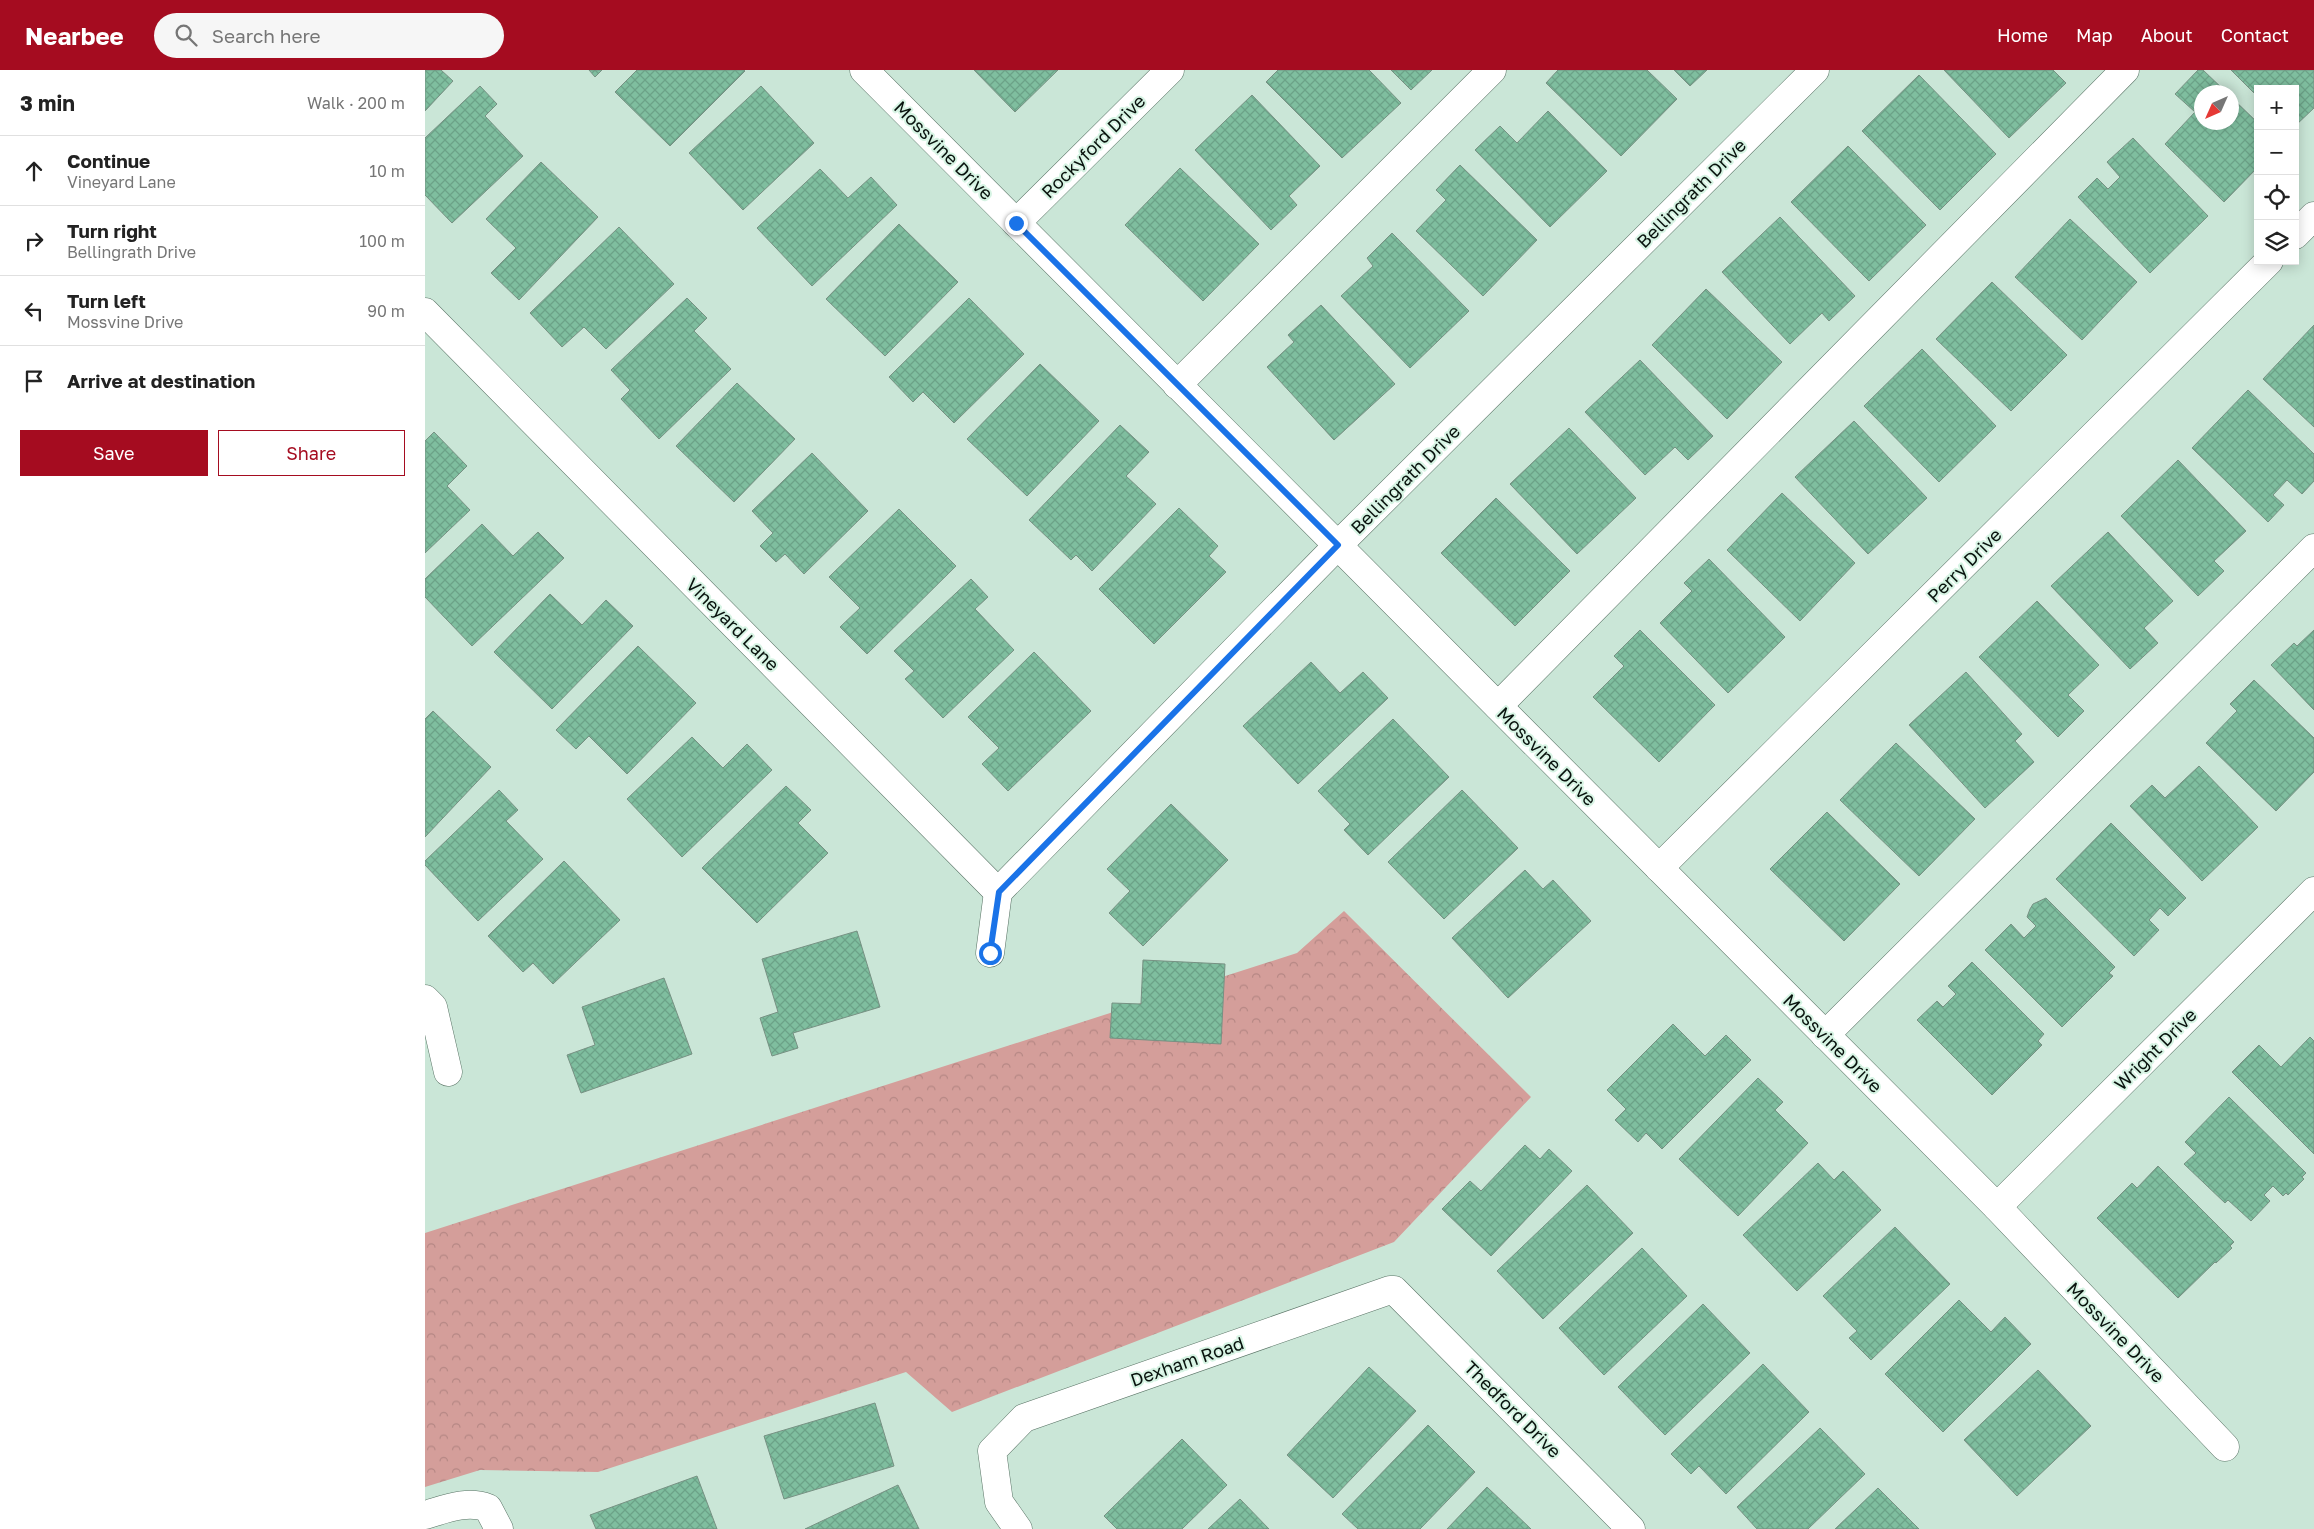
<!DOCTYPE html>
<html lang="en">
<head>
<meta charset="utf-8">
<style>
	body { margin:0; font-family:"Golos Text",sans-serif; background:#f6f6f6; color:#222 }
	.controls { position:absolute; right:15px; top:15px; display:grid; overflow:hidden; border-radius:0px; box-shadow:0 2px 12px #0003 }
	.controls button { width:45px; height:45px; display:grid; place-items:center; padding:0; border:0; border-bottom:1px solid #e0e0e0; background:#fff; color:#222; font:25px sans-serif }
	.compass { position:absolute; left:1769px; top:15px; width:45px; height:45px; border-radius:50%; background:#fff; box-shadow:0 2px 12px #0003; rotate:225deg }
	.stop { position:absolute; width:15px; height:15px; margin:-11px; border:4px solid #1a73e8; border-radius:50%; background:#fff }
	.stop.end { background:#1a73e8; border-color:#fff; box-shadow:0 1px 5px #0008 }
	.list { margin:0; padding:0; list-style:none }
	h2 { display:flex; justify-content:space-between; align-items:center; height:65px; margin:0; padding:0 20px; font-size:21px }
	h2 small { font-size:16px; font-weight:400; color:#767676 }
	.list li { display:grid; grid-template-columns:32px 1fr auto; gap:15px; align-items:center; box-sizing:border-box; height:70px; padding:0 20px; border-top:1px solid #e0e0e0 }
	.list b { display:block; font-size:19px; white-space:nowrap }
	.list p { margin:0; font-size:16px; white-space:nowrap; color:#767676 }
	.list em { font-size:16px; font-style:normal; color:#767676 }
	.actions { display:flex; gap:10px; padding:15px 20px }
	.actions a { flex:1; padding:11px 0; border:1px solid #a50c20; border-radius:0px; text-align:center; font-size:18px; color:#a50c20 }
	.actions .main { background:#a50c20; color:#fff }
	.icon { flex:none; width:28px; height:28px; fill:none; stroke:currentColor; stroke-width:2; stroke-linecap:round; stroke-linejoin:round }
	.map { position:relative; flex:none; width:1889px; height:1459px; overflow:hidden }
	header { display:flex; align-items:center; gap:30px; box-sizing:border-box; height:70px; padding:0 25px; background:#a50c20; color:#fff }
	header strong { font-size:24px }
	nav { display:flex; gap:28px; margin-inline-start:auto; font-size:18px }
	.search { width:350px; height:45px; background:#f6f6f6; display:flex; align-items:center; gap:12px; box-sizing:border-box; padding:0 18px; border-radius:28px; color:#767676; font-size:19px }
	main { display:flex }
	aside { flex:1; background:#fff }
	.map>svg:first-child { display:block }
	.forest { fill:url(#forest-crowns) }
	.building { fill:url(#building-cross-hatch); stroke:#779183 }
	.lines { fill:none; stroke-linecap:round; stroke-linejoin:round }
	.minor-casing { stroke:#597365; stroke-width:29 }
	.minor { stroke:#fff; stroke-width:28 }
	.route { stroke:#1a73e8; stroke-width:6 }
	.labels { text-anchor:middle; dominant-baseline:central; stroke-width:4; stroke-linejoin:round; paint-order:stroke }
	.street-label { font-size:18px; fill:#09130e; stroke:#d7f4e4 }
</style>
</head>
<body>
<header>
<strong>Nearbee</strong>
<div class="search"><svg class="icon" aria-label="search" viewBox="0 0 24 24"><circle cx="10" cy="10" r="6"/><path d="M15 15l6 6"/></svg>Search here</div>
<nav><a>Home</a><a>Map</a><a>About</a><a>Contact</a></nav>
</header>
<main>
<aside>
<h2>3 min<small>Walk · 200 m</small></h2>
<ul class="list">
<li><svg class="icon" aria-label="ahead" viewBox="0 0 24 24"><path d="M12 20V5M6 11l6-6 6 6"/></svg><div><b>Continue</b><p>Vineyard Lane</p></div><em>10 m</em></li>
<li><svg class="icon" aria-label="right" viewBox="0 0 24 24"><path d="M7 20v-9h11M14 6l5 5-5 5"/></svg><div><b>Turn right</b><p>Bellingrath Drive</p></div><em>100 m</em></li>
<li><svg class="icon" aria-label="left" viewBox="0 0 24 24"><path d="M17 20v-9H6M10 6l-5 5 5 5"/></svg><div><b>Turn left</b><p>Mossvine Drive</p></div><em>90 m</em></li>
<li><svg class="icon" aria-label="arrive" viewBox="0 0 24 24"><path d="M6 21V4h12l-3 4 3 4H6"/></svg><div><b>Arrive at destination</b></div></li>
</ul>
<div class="actions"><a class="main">Save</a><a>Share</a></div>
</aside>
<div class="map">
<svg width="1889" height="1459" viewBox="0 0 1889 1459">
	<defs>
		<pattern id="forest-crowns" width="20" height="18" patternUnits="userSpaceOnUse" patternTransform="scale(1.25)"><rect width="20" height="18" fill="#d49e9a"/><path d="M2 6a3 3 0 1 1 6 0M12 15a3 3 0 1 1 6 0" fill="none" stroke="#b58784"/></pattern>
		<pattern id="building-cross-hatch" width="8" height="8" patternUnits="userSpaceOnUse" patternTransform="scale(1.25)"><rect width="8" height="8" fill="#7fbe9f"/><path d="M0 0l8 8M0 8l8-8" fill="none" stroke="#6ca288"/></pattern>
	</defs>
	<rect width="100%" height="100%" fill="#cae6d7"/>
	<path class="forest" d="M919,841L1106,1027L969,1172L527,1342L481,1302L173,1402L55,1400L0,1417V1163L872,883Z"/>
	<g class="building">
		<path d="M0,0H16L28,11L0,41Z"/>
		<path d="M164,0H177L170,7Z"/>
		<path d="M212,0H319L320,1L245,76L190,22Z"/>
		<path d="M549,0H633L590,42Z"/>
		<path d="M853,0H944L976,33L917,88L841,12Z"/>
		<path d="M966,0H1007L986,20Z"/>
		<path d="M1133,0H1222L1252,29L1196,86L1121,13Z"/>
		<path d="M1249,0H1282L1265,16Z"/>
		<path d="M1519,0H1628L1641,13L1584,68Z"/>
		<path d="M1773,0H1778L1801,22H1776V52H1806V27L1833,53V97L1799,132L1740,74L1770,42L1750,24Z"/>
		<path d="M1806,0H1889V38L1870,56V19H1833V27Z"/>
		<path d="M1494,5L1571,84L1515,140L1437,61Z"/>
		<path d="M55,16L72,34L60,46L98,86L27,153L0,125V68Z"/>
		<path d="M336,16L389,73L318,140L264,83Z"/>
		<path d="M827,25L895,96L864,126L872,135L846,160L770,80Z"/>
		<path d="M1123,41L1182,101L1125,157L1050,80L1075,56L1092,73Z"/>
		<path d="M1708,68L1783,146L1725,203L1653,127L1672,108L1683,119L1695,107L1682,92Z"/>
		<path d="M1423,76L1501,155L1444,211L1366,132Z"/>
		<path d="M116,92L173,147L94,230L66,203L91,178L61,149Z"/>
		<path d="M1035,95L1112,170L1058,226L991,161L1021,130L1011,120Z"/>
		<path d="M755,98L834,174L778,231L700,155Z"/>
		<path d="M395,99L423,128L446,107L472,135L387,216L332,158Z"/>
		<path d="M1355,147L1430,226L1404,251L1397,243L1365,274L1297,202Z"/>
		<path d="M1645,149L1712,212L1657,270L1590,207Z"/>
		<path d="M474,154L533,212L460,286L401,229Z"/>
		<path d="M194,157L249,214L181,279L159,257L137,277L105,243Z"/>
		<path d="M967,163L1044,241L985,298L916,226L948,196L942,188Z"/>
		<path d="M1567,212L1642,285L1586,341L1511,269Z"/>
		<path d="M1281,219L1357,292L1302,349L1227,275Z"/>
		<path d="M262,228L282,248L269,261L306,299L234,369L196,329L205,320L186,300Z"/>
		<path d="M544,228L599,284L529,353L498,322L488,332L464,307Z"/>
		<path d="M896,235L970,314L909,370L842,297L869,272L863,265Z"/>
		<path d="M1889,255V357L1838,309Z"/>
		<path d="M1497,279L1571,356L1514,412L1439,336Z"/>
		<path d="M1215,290L1288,366L1263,390L1250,377L1220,405L1160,342Z"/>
		<path d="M615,294L674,351L602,426L542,369Z"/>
		<path d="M312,313L370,369L309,432L251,376Z"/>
		<path d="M1823,320L1889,384V411L1877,424L1862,410L1848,425L1859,435L1843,452L1767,378Z"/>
		<path d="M1429,351L1502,428L1443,484L1370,407Z"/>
		<path d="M695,355L724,382L701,406L731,434L667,501L651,485L646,490L604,450Z"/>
		<path d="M1144,358L1211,428L1152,484L1085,414Z"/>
		<path d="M9,362L42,396L22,416L45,440L0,483V371Z"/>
		<path d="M387,383L443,441L379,504L360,484L351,492L335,476L348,463L327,441Z"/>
		<path d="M1753,390L1821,461L1789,491L1799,501L1773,526L1696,446Z"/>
		<path d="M1357,423L1430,493L1375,551L1302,480Z"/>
		<path d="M1071,428L1145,501L1090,556L1016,483Z"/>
		<path d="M754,438L793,476L784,486L801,502L729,574L674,519Z"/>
		<path d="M474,439L531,496L442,584L415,557L435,538L404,507Z"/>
		<path d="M57,454L88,486L113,462L139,488L47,576L0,527V509Z"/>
		<path d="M1683,462L1748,531L1719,558L1733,573L1705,599L1626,516Z"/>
		<path d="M1284,489L1360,567L1303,623L1235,553L1267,521L1259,513Z"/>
		<path d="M546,509L563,527L550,539L589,580L518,648L480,609L489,601L469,581Z"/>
		<path d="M125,524L157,555L181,530L208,556L127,639L69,582Z"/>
		<path d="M1612,531L1674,595L1643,625L1659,641L1633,667L1554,587Z"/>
		<path d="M1215,560L1290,635L1234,692L1168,627L1199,596L1189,586Z"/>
		<path d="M1889,560V640L1846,595L1869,573L1872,576Z"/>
		<path d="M213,576L271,633L202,704L164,666L151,679L131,660Z"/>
		<path d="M609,582L666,641L583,721L557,694L574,678L543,647Z"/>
		<path d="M886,592L915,623L938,602L963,628L873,714L818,656Z"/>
		<path d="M1541,602L1597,664L1590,671L1609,692L1560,738L1484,655Z"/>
		<path d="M1829,610L1889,668V702L1851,741L1781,673L1812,641L1805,634Z"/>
		<path d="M8,641L66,697L0,767V649Z"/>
		<path d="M968,649L1024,707L943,785L919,760L925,754L893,721Z"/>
		<path d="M267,667L298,698L322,674L347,700L257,787L202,729Z"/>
		<path d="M1471,673L1550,749L1494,806L1415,730Z"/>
		<path d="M1774,696L1833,757L1777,811L1705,736L1727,715L1740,728Z"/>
		<path d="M361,716L386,740L373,753L403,783L332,853L277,798Z"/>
		<path d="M74,720L93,740L81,751L118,789L53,851L0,795V791Z"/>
		<path d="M1037,720L1093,778L1019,849L963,792Z"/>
		<path d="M746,734L803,790L718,876L684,843L705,821L682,799Z"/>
		<path d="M1402,742L1475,814L1419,871L1345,799Z"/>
		<path d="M1686,753L1761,828L1743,846L1735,838L1724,850L1734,860L1709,886L1631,809Z"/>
		<path d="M139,791L195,850L128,914L108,893L98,902L63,866Z"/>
		<path d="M1100,800L1118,819L1128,810L1166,851L1083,928L1027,868Z"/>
		<path d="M1621,828L1690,897L1684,903L1688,906L1637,957L1560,880L1586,854L1599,868L1611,856L1602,847L1605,839L1608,834Z"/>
		<path d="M432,861L455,937L368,963L373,978L347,986L335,948L353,942L337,889Z"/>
		<path d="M718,890L800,894L796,974L685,968L687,933L716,934Z"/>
		<path d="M1547,892L1619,964L1613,971L1617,975L1567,1025L1492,950L1512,931L1518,937L1531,924L1523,916Z"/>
		<path d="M239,908L267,984L156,1023L142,985L170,975L157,937Z"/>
		<path d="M1248,954L1280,986L1301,965L1326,990L1237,1079L1221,1063L1213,1072L1190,1050L1201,1039L1182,1020Z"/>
		<path d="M1885,967L1889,971V1084L1807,1002L1834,975L1856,997Z"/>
		<path d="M1333,1008L1358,1032L1350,1040L1383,1073L1313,1146L1254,1089Z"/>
		<path d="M1804,1027L1881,1103L1877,1107L1879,1109L1863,1125L1861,1123L1858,1126L1848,1116L1839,1125L1845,1131L1826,1151L1803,1130L1800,1133L1759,1094L1771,1083L1760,1072Z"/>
		<path d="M1100,1075L1115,1089L1124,1079L1147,1101L1066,1186L1017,1139L1045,1111L1056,1121Z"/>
		<path d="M1393,1093L1409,1110L1418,1101L1456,1140L1372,1221L1318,1165Z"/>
		<path d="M1733,1096L1809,1172L1805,1176L1807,1178L1791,1193L1790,1192L1753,1228L1672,1148L1707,1113L1712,1118Z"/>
		<path d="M1162,1115L1208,1163L1118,1249L1072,1201Z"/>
		<path d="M1470,1157L1525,1214L1446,1290L1424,1268L1432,1261L1398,1226Z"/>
		<path d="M1217,1178L1262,1226L1179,1305L1134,1258Z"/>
		<path d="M1534,1230L1566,1262L1580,1247L1606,1274L1518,1362L1460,1304Z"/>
		<path d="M1278,1234L1325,1283L1240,1365L1193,1317Z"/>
		<path d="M1338,1294L1384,1342L1301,1424L1274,1396L1266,1404L1246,1384Z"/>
		<path d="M944,1297L991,1341L908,1428L862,1385Z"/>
		<path d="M1613,1300L1666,1356L1592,1426L1539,1370Z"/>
		<path d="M450,1333L469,1396L359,1429L339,1366Z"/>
		<path d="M1003,1355L1050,1402L995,1459H933L917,1444Z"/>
		<path d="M1395,1358L1440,1404L1383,1459H1332L1312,1437Z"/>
		<path d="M757,1369L802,1415L757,1459H692L679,1446Z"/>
		<path d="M272,1406L292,1459H171L165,1445Z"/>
		<path d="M473,1415L494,1459H380Z"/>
		<path d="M1062,1417L1106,1459H1022Z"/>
		<path d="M1453,1418L1494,1459H1410Z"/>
		<path d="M815,1429L844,1459H783Z"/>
	</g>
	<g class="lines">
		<g class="minor-casing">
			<g id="minor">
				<path d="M439,0L1572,1137L1800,1377"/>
				<path d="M591,153L745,0"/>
				<path d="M1870,165L1889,146"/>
				<path d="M0,242L573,822"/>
				<path d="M752,315L1067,0"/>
				<path d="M1073,636L1700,0"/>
				<path d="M1234,798L1844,191"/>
				<path d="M573,822L913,475L1390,0"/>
				<path d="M565,883L573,822"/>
				<path d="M0,929L8,937L23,1002"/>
				<path d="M1400,965L1889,478"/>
				<path d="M1572,1137L1889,821"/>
				<path d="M0,1445C21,1439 42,1430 63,1438L74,1459"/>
				<path d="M593,1459L574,1432L567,1381L599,1348L965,1220H969L1206,1459"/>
			</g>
		</g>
		<use href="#minor" class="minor"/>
	</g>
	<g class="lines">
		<path class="route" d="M565,883L574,822L913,475L591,153"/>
	</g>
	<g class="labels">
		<g class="street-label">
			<text transform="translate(668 76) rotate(-45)">Rockyford Drive</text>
			<text transform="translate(519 80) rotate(45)">Mossvine Drive</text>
			<text transform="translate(1266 123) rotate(-45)">Bellingrath Drive</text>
			<text transform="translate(980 409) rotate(-45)">Bellingrath Drive</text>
			<text transform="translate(1539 495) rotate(-45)">Perry Drive</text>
			<text transform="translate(308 554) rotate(45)">Vineyard Lane</text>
			<text transform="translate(1122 686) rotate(45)">Mossvine Drive</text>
			<text transform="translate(1408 973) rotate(45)">Mossvine Drive</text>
			<text transform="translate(1730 979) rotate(-45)">Wright Drive</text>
			<text transform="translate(1691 1262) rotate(46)">Mossvine Drive</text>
			<text transform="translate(762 1291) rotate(-19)">Dexham Road</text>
			<text transform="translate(1088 1339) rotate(45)">Thedford Drive</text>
		</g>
	</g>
</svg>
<div class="controls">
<button>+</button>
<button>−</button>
<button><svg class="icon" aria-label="locate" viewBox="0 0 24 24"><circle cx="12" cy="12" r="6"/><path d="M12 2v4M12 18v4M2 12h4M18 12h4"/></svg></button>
<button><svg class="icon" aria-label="layers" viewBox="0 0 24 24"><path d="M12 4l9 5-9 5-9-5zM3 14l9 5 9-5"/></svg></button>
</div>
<svg class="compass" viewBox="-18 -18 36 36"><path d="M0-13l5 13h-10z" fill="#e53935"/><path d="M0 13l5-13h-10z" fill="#767676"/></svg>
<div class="stop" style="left:565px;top:883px"></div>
<div class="stop end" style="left:591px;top:153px"></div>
</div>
</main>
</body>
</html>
